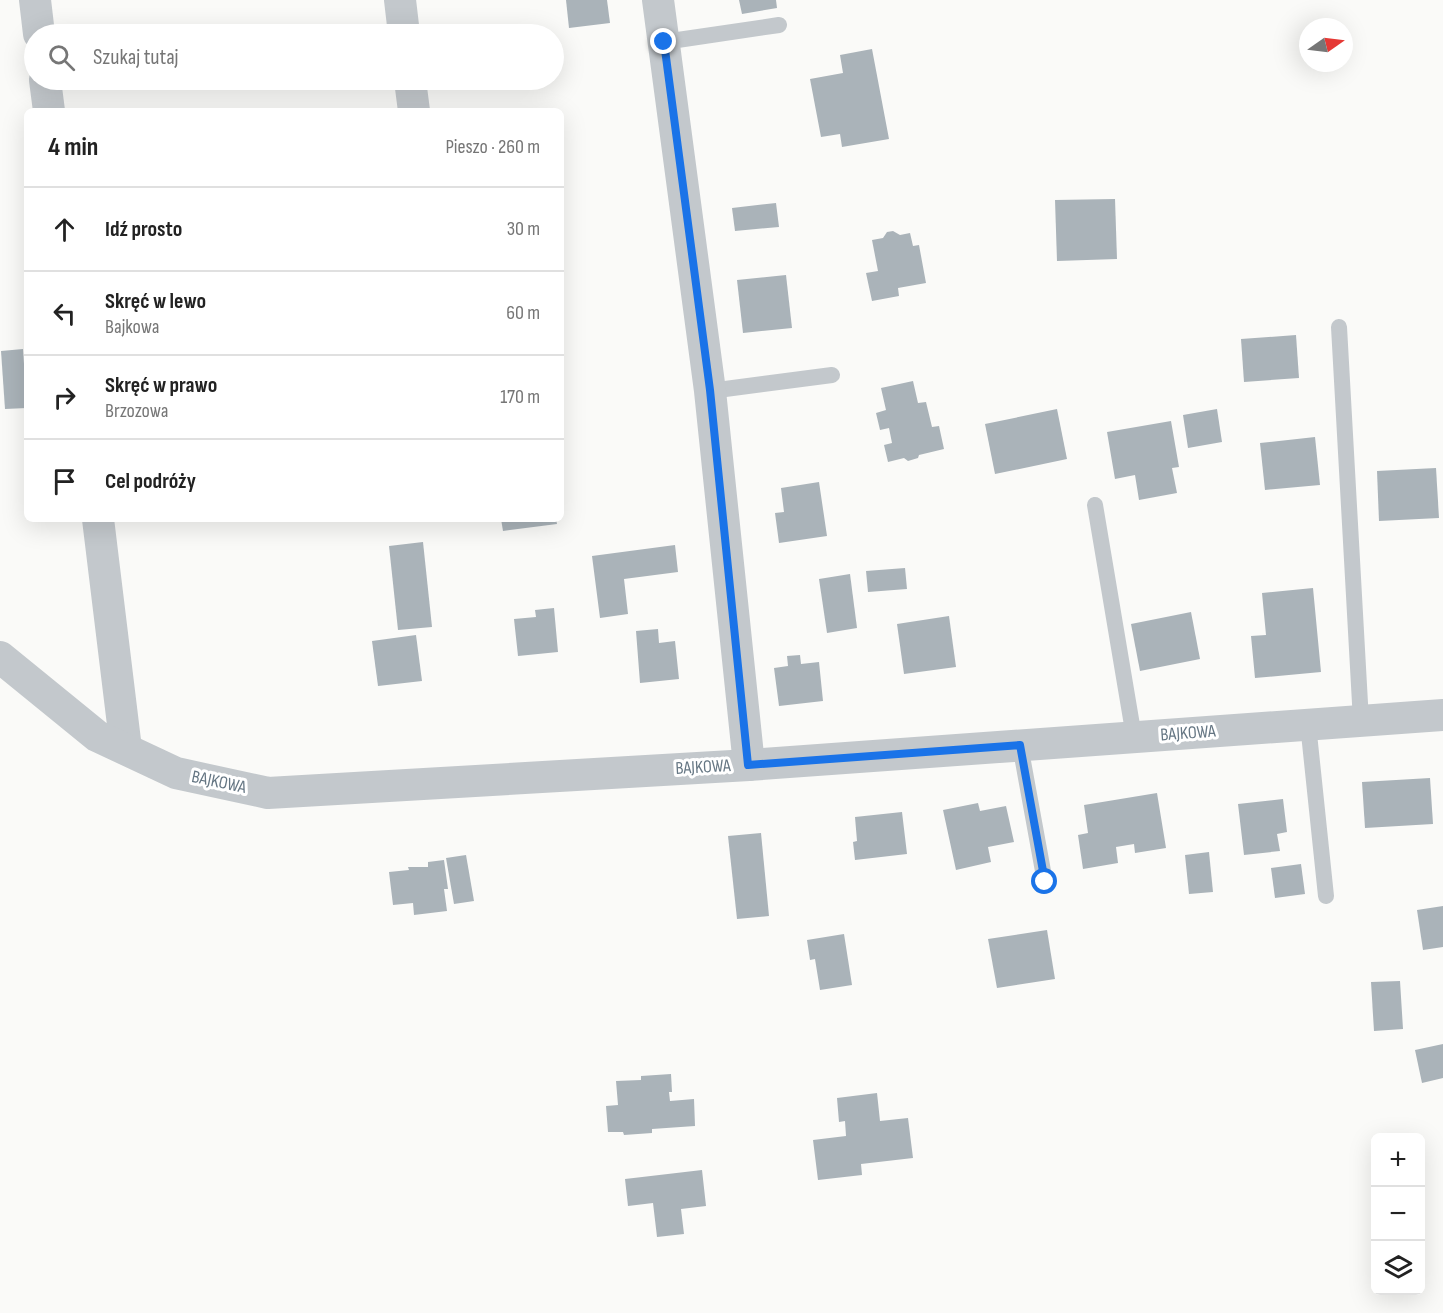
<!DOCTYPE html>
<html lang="pl">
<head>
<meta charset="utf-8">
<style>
	body { margin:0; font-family:"Sofia Sans Condensed",sans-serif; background:#f6f6f6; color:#222 }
	.controls { position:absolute; right:18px; bottom:18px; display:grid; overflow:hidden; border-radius:9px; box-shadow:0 6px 24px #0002 }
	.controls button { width:54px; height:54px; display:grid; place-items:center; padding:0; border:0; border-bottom:2px solid #e0e0e0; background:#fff; color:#222; font:30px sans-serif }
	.compass { position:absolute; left:1299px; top:18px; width:54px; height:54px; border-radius:50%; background:#fff; box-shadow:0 6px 24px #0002; rotate:76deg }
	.stop { position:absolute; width:18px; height:18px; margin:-14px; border:4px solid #1a73e8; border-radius:50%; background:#fff }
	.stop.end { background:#1a73e8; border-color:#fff; box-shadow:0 2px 6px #0008 }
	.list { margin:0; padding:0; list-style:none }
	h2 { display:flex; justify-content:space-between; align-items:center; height:78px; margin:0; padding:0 24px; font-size:26px }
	h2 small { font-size:20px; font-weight:400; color:#767676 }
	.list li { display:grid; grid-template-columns:39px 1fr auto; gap:18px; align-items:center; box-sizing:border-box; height:84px; padding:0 24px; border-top:2px solid #e0e0e0 }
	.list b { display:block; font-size:22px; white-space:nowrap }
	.list p { margin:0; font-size:20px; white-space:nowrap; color:#767676 }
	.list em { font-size:20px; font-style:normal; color:#767676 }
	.icon { flex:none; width:33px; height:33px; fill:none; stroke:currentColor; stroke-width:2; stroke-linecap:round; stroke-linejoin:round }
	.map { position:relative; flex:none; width:1443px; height:1313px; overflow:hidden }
	.search { position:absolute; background:#fff; box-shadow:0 6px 24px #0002; left:24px; top:24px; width:540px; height:66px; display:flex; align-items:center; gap:15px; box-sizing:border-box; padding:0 21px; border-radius:33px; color:#767676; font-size:22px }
	.panel { position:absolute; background:#fff; box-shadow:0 6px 24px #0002; left:24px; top:108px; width:540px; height:414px; border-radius:9px }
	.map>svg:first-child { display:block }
	.building { fill:#aab3b9 }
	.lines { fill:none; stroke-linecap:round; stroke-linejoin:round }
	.service { stroke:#c3c8cc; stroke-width:16 }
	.minor { stroke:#c3c8cc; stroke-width:32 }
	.route { stroke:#1a73e8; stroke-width:8 }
	.labels { text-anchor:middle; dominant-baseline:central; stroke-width:6; stroke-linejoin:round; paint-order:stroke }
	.street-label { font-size:18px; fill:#657683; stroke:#fff }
</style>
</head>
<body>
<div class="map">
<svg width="1443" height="1313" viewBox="0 0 1443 1313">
	<rect width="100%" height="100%" fill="#fafaf8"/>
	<g class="building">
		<path d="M566,0H607L610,23L569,28Z"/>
		<path d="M739,0H776L777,8L742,14Z"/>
		<path d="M872,49L889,139L842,147L840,134L821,137L810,79L843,73L840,55Z"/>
		<path d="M1115,199L1117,259L1057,261L1055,200Z"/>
		<path d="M776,203L779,227L735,231L732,208Z"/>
		<path d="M893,231L900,235L910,233L913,246L919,245L926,283L898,288L899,296L872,301L866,273L878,271L872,240L883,238L887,232Z"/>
		<path d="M786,275L792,328L743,333L737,280Z"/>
		<path d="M1296,335L1299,378L1244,382L1241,339Z"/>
		<path d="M23,349L27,408L5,409L1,351Z"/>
		<path d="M913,381L918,403L926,402L932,427L939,426L944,449L919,455L918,458L908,461L904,458L888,462L884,445L892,443L889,428L880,430L876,413L886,410L881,388Z"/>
		<path d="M1057,409L1067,459L995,474L985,424Z"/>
		<path d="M1217,409L1222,442L1188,448L1183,415Z"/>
		<path d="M1171,421L1179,467L1172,468L1177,493L1139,500L1135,475L1115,479L1107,432Z"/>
		<path d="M1315,437L1320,485L1265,490L1260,443Z"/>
		<path d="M1436,468L1439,518L1379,521L1377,471Z"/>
		<path d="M819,482L827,536L779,543L775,513L784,512L781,488Z"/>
		<path d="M501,519H556L557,524L503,531Z"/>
		<path d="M423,542L432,627L398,630L389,546Z"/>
		<path d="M675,545L678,572L624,579L628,614L600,618L592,556Z"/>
		<path d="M905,568L907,589L868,592L866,571Z"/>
		<path d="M850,574L857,628L827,633L819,579Z"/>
		<path d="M1313,588L1321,672L1255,678L1251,636L1266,635L1262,593Z"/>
		<path d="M554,608L558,652L518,656L514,619L536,617L535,610Z"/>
		<path d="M1191,612L1200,659L1140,671L1131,624Z"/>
		<path d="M949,616L956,667L904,674L897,624Z"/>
		<path d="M658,629L659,643L675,641L679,679L640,683L636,631Z"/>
		<path d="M416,635L422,681L378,686L372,641Z"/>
		<path d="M800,655L801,664L819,662L823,701L779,706L774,668L788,666L787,656Z"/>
		<path d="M1430,778L1433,824L1365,828L1362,782Z"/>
		<path d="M1157,793L1166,848L1135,853L1134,844L1116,847L1118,863L1083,869L1078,835L1088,833L1084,805Z"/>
		<path d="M1283,799L1287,832L1277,834L1280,851L1244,855L1238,804Z"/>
		<path d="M978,803L980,811L1006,806L1014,842L988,847L991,862L956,870L943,810Z"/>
		<path d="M902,812L907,854L855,860L853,842L857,841L855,817Z"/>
		<path d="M761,833L769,916L737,919L728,836Z"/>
		<path d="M1209,852L1213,892L1189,894L1185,855Z"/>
		<path d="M466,855L474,901L454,904L446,858Z"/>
		<path d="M444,860L448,889H444L447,911L414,915L413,903L393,905L389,872L409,870L408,867H428V862Z"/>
		<path d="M1301,864L1305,894L1275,898L1271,868Z"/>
		<path d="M1443,906V947L1423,950L1417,910Z"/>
		<path d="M1047,930L1055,979L997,988L988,939Z"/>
		<path d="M844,934L852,985L820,990L815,959L810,960L807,940Z"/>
		<path d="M1400,981L1403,1029L1374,1031L1371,982Z"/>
		<path d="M1443,1044V1078L1422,1083L1415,1050Z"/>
		<path d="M671,1074L672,1092H669L670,1101L694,1099L695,1126L652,1129V1133L624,1135L623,1132H608L606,1106L618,1105L616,1081L641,1080V1076Z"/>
		<path d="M877,1093L880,1121L908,1118L913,1158L861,1164L862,1175L818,1180L813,1140L846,1136L845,1121L839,1122L837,1098Z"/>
		<path d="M702,1170L706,1206L681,1209L684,1234L657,1237L653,1203L628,1206L625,1179Z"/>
	</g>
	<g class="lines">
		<g class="service">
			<path d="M664,42L779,25"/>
			<path d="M1339,327L1361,721"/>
			<path d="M710,391L832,375"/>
			<path d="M1095,505L1134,737"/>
			<path d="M1308,724L1326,896"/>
			<path d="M1020,745L1045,882"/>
		</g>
		<g class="minor">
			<path d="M35,0L39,34"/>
			<path d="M400,0L404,34"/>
			<path d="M658,0L710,391L749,765"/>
			<path d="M45,80L49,111"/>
			<path d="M410,80L414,111"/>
			<path d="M98,519L126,749"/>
			<path d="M0,657L97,736L176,773L268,793L749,765L1443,715"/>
		</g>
	</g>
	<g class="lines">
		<path class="route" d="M664,42L710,390L748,765L1020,745L1045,882"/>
	</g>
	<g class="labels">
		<g class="street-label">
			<text transform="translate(1188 733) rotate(-4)">BAJKOWA</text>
			<text transform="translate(703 767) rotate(-3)">BAJKOWA</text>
			<text transform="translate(219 782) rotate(12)">BAJKOWA</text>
		</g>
	</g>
</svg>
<div class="controls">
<button>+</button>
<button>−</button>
<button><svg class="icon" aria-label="layers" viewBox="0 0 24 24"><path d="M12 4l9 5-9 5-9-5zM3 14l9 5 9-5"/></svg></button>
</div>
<svg class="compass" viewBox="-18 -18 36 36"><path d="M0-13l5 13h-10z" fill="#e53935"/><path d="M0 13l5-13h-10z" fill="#767676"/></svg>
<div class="stop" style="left:1045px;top:882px"></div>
<div class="stop end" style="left:664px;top:42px"></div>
<div class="search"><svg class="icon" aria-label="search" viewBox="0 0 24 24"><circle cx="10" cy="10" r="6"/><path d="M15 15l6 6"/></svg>Szukaj tutaj</div>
<section class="panel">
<h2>4 min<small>Pieszo · 260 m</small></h2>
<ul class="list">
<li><svg class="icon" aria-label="ahead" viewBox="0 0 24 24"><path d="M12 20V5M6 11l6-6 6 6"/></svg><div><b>Idź prosto</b></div><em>30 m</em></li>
<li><svg class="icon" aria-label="left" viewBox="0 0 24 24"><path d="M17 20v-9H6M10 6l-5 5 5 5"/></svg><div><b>Skręć w lewo</b><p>Bajkowa</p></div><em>60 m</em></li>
<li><svg class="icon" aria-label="right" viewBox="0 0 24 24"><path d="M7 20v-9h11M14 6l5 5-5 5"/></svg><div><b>Skręć w prawo</b><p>Brzozowa</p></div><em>170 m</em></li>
<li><svg class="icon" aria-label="arrive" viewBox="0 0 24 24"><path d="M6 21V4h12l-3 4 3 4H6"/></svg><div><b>Cel podróży</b></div></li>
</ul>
</section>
</div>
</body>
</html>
